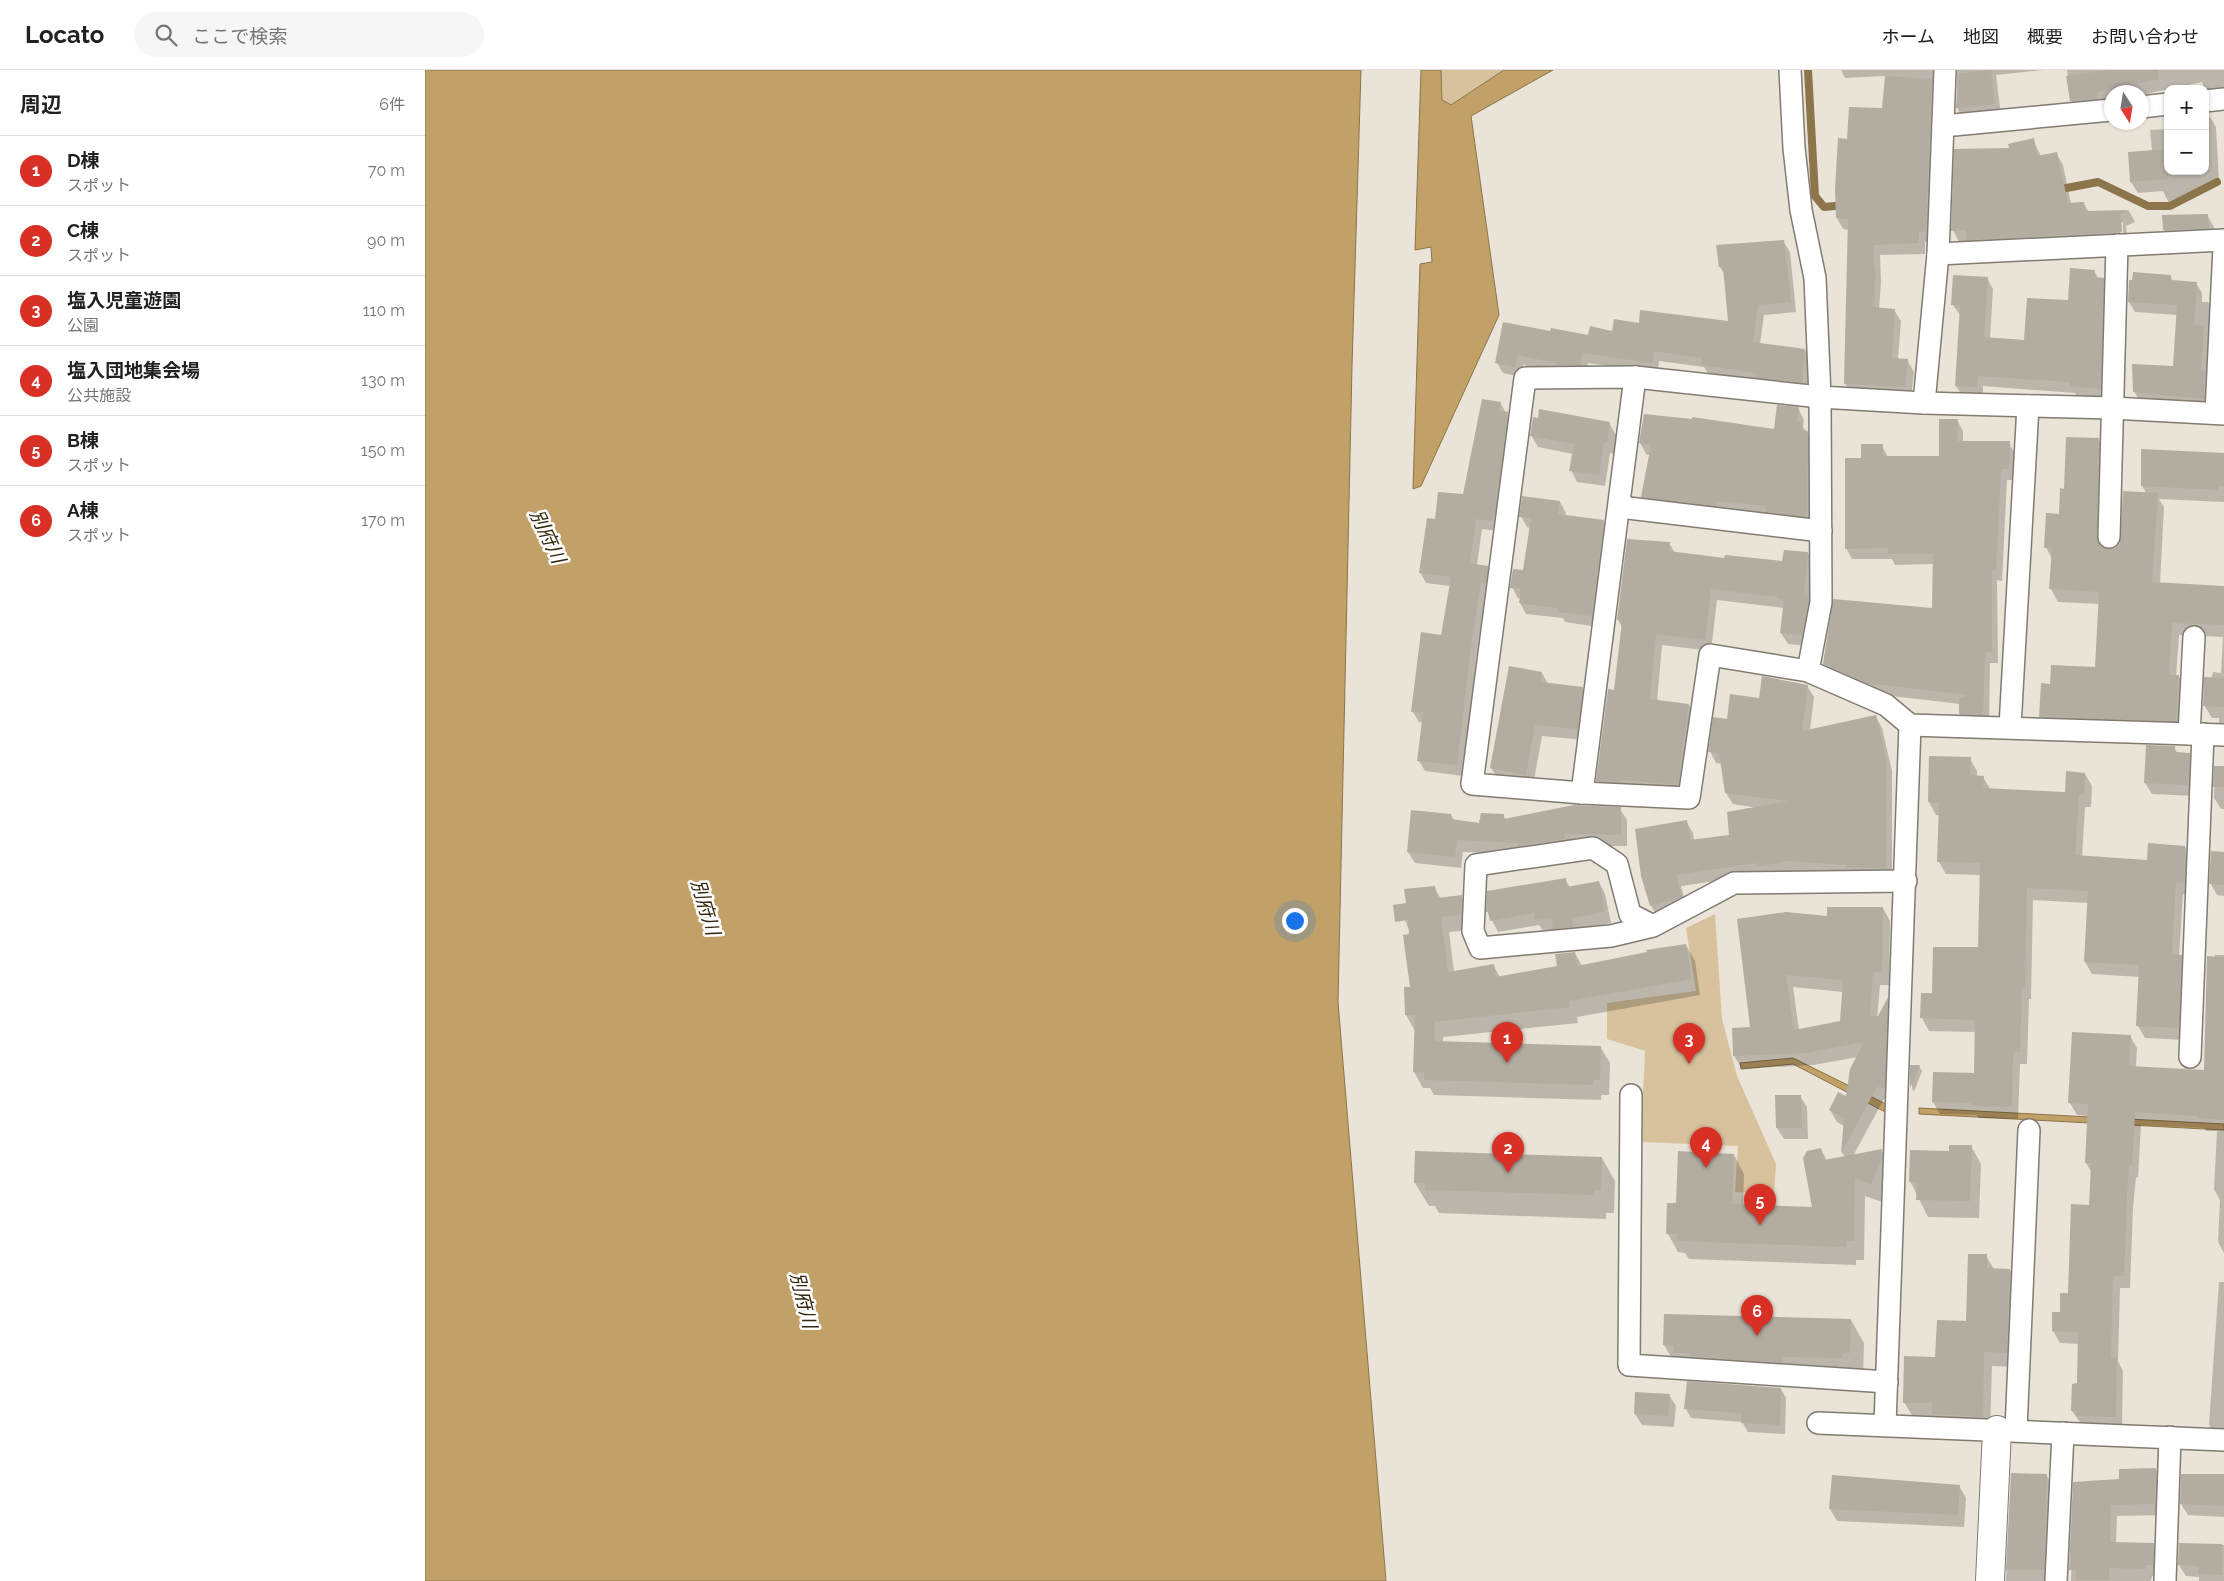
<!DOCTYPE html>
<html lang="ja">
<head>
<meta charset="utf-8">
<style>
	body { margin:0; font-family:Raleway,"Noto Sans JP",sans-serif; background:#f6f6f6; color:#202124 }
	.controls { position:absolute; right:15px; top:15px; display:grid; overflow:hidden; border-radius:10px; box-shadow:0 1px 4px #0004 }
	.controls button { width:45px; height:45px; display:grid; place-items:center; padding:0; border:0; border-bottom:1px solid #e0e0e0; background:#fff; color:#202124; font:25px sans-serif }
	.compass { position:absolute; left:1679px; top:15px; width:45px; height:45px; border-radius:50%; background:#fff; box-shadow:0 1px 4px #0004; rotate:168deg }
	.you { position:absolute; left:869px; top:850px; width:18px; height:18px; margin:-12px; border:4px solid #fff; border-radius:50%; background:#1a73e8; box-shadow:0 0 0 8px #1a73e833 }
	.badge { display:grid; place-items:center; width:32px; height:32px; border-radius:50%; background:#d93025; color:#fff; font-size:16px; font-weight:700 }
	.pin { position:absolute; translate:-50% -41px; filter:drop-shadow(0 1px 2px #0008) }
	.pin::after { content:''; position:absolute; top:26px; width:18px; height:15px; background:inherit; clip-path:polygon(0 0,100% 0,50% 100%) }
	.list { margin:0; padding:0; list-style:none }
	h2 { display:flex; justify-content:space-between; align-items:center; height:65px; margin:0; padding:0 20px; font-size:21px }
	h2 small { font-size:16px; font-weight:400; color:#757577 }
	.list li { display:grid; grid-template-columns:32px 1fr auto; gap:15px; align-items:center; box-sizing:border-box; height:70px; padding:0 20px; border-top:1px solid #e0e0e0 }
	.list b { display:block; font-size:19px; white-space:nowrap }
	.list p { margin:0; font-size:16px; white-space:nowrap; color:#757577 }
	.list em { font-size:16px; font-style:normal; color:#757577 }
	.icon { flex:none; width:28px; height:28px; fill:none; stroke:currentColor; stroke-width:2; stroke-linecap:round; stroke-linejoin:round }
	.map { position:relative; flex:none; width:1799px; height:1511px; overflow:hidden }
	header { display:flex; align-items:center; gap:30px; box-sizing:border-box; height:70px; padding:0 25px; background:#fff; border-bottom:1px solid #e0e0e0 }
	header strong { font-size:24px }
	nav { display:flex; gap:28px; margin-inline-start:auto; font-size:18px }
	.search { width:350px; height:45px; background:#f6f6f6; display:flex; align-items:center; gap:12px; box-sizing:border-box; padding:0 18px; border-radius:28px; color:#757577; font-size:19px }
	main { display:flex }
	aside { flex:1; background:#fff }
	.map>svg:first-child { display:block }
	.green { fill:#d8c29d }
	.water { fill:#c2a168; stroke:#8c744b }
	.shadow { fill:#0003; fill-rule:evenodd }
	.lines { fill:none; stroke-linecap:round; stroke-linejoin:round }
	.stream { stroke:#8c744b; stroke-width:8 }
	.building { fill:#b3aca1; fill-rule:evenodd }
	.street-casing { stroke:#817b71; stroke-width:24 }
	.secondary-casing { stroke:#817b71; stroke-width:30 }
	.street { stroke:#fff; stroke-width:21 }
	.secondary { stroke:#fff; stroke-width:28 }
	.labels { text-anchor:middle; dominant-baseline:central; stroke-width:5; stroke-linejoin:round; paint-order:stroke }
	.water-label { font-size:19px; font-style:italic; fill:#35270d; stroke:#fff }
</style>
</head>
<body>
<header>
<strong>Locato</strong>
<div class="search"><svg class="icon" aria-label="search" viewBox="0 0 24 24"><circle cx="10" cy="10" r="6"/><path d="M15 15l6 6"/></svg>ここで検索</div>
<nav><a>ホーム</a><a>地図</a><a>概要</a><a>お問い合わせ</a></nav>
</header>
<main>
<aside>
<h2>周辺<small>6件</small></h2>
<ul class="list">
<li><span class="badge">1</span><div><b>D棟</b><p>スポット</p></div><em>70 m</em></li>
<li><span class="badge">2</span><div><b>C棟</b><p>スポット</p></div><em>90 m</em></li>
<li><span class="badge">3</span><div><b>塩入児童遊園</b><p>公園</p></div><em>110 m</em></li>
<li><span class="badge">4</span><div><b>塩入団地集会場</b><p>公共施設</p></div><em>130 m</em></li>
<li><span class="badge">5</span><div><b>B棟</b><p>スポット</p></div><em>150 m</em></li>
<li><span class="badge">6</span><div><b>A棟</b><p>スポット</p></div><em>170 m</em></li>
</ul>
</aside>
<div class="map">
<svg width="1799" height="1511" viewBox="0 0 1799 1511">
	<rect width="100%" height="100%" fill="#eae3d7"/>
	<g class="green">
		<path d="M1016,0H1079L1026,35L1017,30Z"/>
		<path d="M1290,844L1297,949L1312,1006L1351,1094L1349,1124L1310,1122L1313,1076L1216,1072L1220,981L1182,969V933L1271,921L1261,858Z"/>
	</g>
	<g class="water">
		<path d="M0,0H936L927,296L913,932L961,1511H0Z"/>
		<path d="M996,0H1016L1017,30L1026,35L1079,0H1128L1046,46L1074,245L996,416L988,419L995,194L1007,192L1006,177L990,180Z"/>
		<path d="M1368,988L1463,1035L1464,1044L1368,994L1316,999L1315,993Z"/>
		<path d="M1494,1038L1799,1054V1060L1494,1044Z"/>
	</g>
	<g class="shadow">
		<path d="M1416,0H1521L1507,172H1500V184L1455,185L1456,213L1454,239L1469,240L1476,251L1473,289L1482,290L1489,302L1486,328L1426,324L1420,313L1424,160L1418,159L1412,148L1423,70L1459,40L1461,6L1420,8Z"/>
		<path d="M1532,0H1618L1571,5L1576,45L1539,49L1532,38Z"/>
		<path d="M1642,0H1799V28L1780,22L1777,12L1716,25V22H1686V31L1653,42L1646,31Z"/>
		<path d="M1780,45H1784L1791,57L1794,112L1745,135L1738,121L1713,123L1706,112L1727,81L1725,60L1743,59V101H1780Z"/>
		<path d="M1608,70L1616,86L1631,83L1638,95L1646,134H1659L1664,142L1704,141L1710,152L1701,156L1703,174L1549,181L1544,172H1534L1528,160L1586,79ZM1695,152H1698V169H1696Z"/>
		<path d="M1782,145L1789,157L1790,170L1746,172L1739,160V146Z"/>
		<path d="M1358,171L1365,182L1371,242L1339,245L1335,274L1380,280L1386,291L1383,323L1284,305L1279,297L1234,291L1233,303L1163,293L1161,305L1098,295L1096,307L1078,303L1072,293L1126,262L1164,266L1188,262L1215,254L1305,253L1300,206L1295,197Z"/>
		<path d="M1669,201L1674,209H1678L1684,220L1681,329L1652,327L1650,323L1558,316V328L1538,327L1531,316L1536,246L1527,234L1562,208L1568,219L1565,269L1600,271L1644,232Z"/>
		<path d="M1746,207L1748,212L1771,213L1777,223V232H1783L1789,242L1784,338L1715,331L1709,321L1749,298L1752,245L1710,242L1704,232Z"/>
		<path d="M1075,333L1088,354L1073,461L1057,459L1052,495L1062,497L1068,508L1061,523L1052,581L1038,706L1000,701L994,691L998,653L994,652L988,642L1017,566L1025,516L1001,513L995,502L1011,451L1039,425Z"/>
		<path d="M1373,338L1379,350L1378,357L1389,374L1388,458L1224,438L1217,427L1225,385H1222L1215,373L1268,350L1350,360Z"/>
		<path d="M1532,350L1538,361V372L1584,373L1590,384V410H1582L1577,511L1572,510L1573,593H1565L1564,656L1541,655L1535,644V634L1449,624L1406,605L1399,594L1509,540V494L1470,495L1467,489H1427L1421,478L1437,389L1457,376L1463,387H1515Z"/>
		<path d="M1184,353L1191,365L1189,384L1185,383L1180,416L1152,412L1146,400L1148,384L1113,377L1106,365Z"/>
		<path d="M1673,369L1681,382L1678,479H1690L1696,474L1722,424L1717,416L1799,384V432L1734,429L1739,437L1735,514L1799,518V661L1794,652V648H1787L1779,635L1788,602L1796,603L1798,567L1754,565L1751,607H1754L1761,619L1758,663L1623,659L1616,646L1626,615L1671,598L1675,534L1633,532L1626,519L1627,489L1621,477L1635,445L1640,420Z"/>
		<path d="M1135,432L1141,443L1140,446L1178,451L1184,462L1173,557L1140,552L1138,548L1101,544L1095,533L1096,529L1093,528L1087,517L1099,502L1105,458L1102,457L1096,446Z"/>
		<path d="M1244,473L1250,483L1301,489L1358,493L1383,483L1389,495L1383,576L1363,574L1356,563L1359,538L1292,530L1286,581L1237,575L1232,631L1264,635L1270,646L1259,726L1179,722L1172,711L1190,621L1197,557L1193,550Z"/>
		<path d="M1117,603L1123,614L1157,618L1164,629L1159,670L1117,666L1108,716L1073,709L1066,698Z"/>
		<path d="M1382,616L1389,627L1385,660L1451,647L1457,658L1467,701V809L1338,804L1256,816L1262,838L1233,847L1226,836L1261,751L1268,763L1269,771L1306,766L1333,738L1308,734L1301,723L1297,694L1291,693L1285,681L1303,650L1335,629Z"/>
		<path d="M1749,677L1753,684H1764L1771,696L1769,726L1727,724L1720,713Z"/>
		<path d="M1505,687L1545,689L1552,701V707H1558L1565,719L1641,724L1660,704L1667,716L1666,737H1660L1657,787L1723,791L1760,777L1767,789L1766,825L1758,824L1754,886L1763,899L1760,970L1720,968L1713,956L1715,907L1667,904L1660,892L1663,833L1608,830L1606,929H1604L1602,994H1595L1593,1049L1554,1048L1552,1045L1515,1044L1508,1032L1550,1004L1551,962L1504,961L1497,948V924H1508L1554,879L1556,805L1521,804L1514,792L1515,745H1511L1504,732Z"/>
		<path d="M1790,697H1799V739H1796L1789,728Z"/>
		<path d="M1195,739L1202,750V776H1145L1099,784L1038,782L1036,798L990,793L983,782L1026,745L1029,750L1055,755L1078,745L1081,750Z"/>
		<path d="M1799,783V826L1792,825L1786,814Z"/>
		<path d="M1140,810L1145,817L1174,812L1180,824L1186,853L1153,860L1136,870L1130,860L1118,861L1114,855L1073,862L1063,842Z"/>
		<path d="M1009,817L1016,829L1036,826L1045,842V860L1024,862L1029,902L1068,895L1075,907L1133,897L1150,883L1157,896L1261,875L1270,891L1275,925L1152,947L1153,953L1018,967V973L1176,978L1185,993L1184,1025H1176V1030L1009,1025L1005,1018H998L989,1002L990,961L981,945L987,919L986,865L980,850Z"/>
		<path d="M1458,838L1465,851L1464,915H1455L1452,949L1463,930L1469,941L1466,1030L1459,1029L1428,1086L1457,1081L1467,1099V1107L1457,1132L1440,1126L1439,1190H1431V1195L1264,1189L1260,1183L1253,1182L1243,1164L1252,1134L1309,1085L1319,1104L1318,1136L1389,1138L1396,1079L1402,1091L1420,1087L1417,1083L1419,1056L1412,1052L1405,1040L1422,1028L1433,987L1388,995L1317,999L1309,986L1308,959L1326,958L1313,850L1403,847ZM1368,917L1418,922L1416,952L1374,960Z"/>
		<path d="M1790,885H1799V1183L1793,1172L1795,1130L1789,1119L1792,1061H1781L1780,1058L1716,1055L1713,1108L1711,1107L1708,1138L1705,1218H1695L1693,1291L1698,1301L1697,1359L1659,1358L1647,1341L1653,1315L1654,1274L1635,1273L1628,1261L1645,1224L1665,1136L1667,1103L1661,1093L1664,1046L1652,1045L1645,1033L1705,966L1712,978L1711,997L1780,1001L1783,888H1790Z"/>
		<path d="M1487,996H1494L1497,1001L1489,1022L1487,1018Z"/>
		<path d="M1375,1026L1382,1037L1383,1069H1359L1352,1058Z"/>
		<path d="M1546,1076L1556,1094L1554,1148L1503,1147L1485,1111L1525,1082Z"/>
		<path d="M1177,1088L1190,1111L1189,1143H1181V1149L1014,1143L1010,1136H1004L990,1113Z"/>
		<path d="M1561,1186L1569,1199L1585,1200L1593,1214L1589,1297L1567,1296L1565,1361L1516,1358L1510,1347H1488L1479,1332L1512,1288L1543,1252Z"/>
		<path d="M1794,1212H1799V1366H1790L1784,1354Z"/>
		<path d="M1426,1250L1439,1273L1438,1306L1253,1298L1239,1275Z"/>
		<path d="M1356,1319L1361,1328L1360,1364L1323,1362L1317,1352L1266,1348L1261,1339Z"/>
		<path d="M1244,1325L1251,1336L1249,1357L1217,1355L1210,1344Z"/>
		<path d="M1731,1400L1737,1411L1736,1445L1692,1446L1691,1474H1728L1735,1486L1734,1506H1727L1726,1511H1646L1649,1413L1695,1410Z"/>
		<path d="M1587,1404L1621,1405L1628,1416L1625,1511H1581Z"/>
		<path d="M1799,1406V1447L1763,1445L1756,1434Z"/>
		<path d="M1534,1416L1541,1428L1539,1457L1412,1451L1405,1439Z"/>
		<path d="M1755,1475H1799V1511H1774V1507L1761,1506L1754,1495Z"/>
	</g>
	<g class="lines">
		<g class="stream">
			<path d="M1383,0L1390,126L1399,137L1421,135"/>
			<path d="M1631,120L1673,112L1723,136H1745L1792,112"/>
		</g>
	</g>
	<g class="building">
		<path d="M1566,0L1570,34L1531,38L1533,4Z"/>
		<path d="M1684,0H1733L1734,9L1671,22L1672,29L1645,31L1641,6Z"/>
		<path d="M1460,6L1507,9L1501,161L1494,162V173L1449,175V200L1451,201L1448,237L1470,239L1467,288L1483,289L1480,317L1419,314L1423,149L1411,148L1410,119L1413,68L1422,69L1424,37L1457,38Z"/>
		<path d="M1609,68L1612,86L1632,82L1643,133L1659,132L1660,141L1704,140L1693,145H1696L1697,162L1541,170V160L1526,161L1529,79L1584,78L1583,74Z"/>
		<path d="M1743,79V109L1705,112L1703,82Z"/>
		<path d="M1783,144L1784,158L1738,160L1737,145Z"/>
		<path d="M1359,170L1366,232L1333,235L1328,272L1380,279L1377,312L1331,308L1332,303L1276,295L1277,288L1229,281L1227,293L1157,283L1155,295H1132V293L1092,285L1090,297L1070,293L1078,252L1125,261L1126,258L1163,265L1165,256L1187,261L1189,249L1214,253L1215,240L1303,251L1298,197H1294L1291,175Z"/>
		<path d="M1645,198L1670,200L1669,207L1679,208L1676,319L1645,316V312L1553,306L1552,317L1530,316L1535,235H1526L1528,205L1563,207L1559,267L1599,270L1602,228L1643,230Z"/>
		<path d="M1708,202L1746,205V210L1772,212L1769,255L1779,256L1776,301H1780L1779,329L1708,322L1707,294L1748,296L1752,235L1703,232L1704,210H1707Z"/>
		<path d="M1057,329L1076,332L1074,341L1083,342L1070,443L1067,451L1051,449L1045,493L1063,496L1061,514L1056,513L1047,569L1032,695L992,691L998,643L986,642L996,562L1016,565L1026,507L994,503L1002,448L1010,449L1013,422L1038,424Z"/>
		<path d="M1352,335L1374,337L1372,351L1377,352L1376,360L1383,361L1382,447L1340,442L1341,436L1291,431V436L1216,427L1226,375L1214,373L1219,344L1267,349V347L1349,359Z"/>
		<path d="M1114,339L1185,352L1182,373L1179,372L1174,405L1144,401L1149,374L1105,366L1108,347L1113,348Z"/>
		<path d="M1514,349H1533L1532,371H1585L1584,399H1576L1571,500H1567V582H1560L1558,645L1534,644V628L1544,625L1442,613L1398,594L1408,529L1507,538L1508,484H1463V478L1420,479V388H1436V374H1458V386H1514Z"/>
		<path d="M1641,367L1674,368L1672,467L1677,477L1684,479L1690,478L1695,473L1698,421L1733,423L1727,512L1799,516V555L1747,553L1744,605H1754L1751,651L1614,647L1616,613L1625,614L1626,595L1670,597L1674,522L1624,519L1627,478H1619L1621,443L1634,444L1635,418L1639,419Z"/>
		<path d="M1716,379L1799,383V416H1793V420L1716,416Z"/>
		<path d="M1097,426L1135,431L1133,444L1179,450L1167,546L1133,542V538L1094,533L1096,519L1085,518L1088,499L1098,500L1106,448L1094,447Z"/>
		<path d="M1202,469L1245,472L1244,481L1299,488L1300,485L1357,491L1359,480L1383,482L1379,525L1383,526L1384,531L1377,565L1355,563L1359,529H1353V527L1286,519L1280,570L1231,564L1225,629L1264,634L1253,715L1196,710V712L1171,711L1183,619L1189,620L1197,551L1192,550Z"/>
		<path d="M1084,596L1117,602L1116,612L1158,617L1153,659L1110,655L1101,705L1065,698Z"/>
		<path d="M1337,606L1383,615L1377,661L1451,645L1461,688V798H1421V795L1363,791L1332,797L1331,793L1251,805L1257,827L1225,836L1216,806L1210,759L1262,750L1265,770L1304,765L1302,742L1364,731L1300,723L1294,683L1283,682L1288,647L1302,649L1305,624L1334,628Z"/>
		<path d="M1779,607L1799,608V637L1778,636Z"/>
		<path d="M1721,675L1750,676V682L1765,683L1763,715L1719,713Z"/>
		<path d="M1504,686L1546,687L1545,705L1559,706L1558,718L1640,722L1641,701L1660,703L1659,725H1654L1650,785L1722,790L1723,773L1760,776V813L1751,812L1747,884L1757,885L1754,958L1711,956L1714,895L1659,892L1663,821L1602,818L1600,917H1597L1595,982H1588L1587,1037L1546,1036V1033L1507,1032L1508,1002L1549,1003L1550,950L1495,948L1496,923H1507L1508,877H1553L1555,793L1512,792L1514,733L1503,732Z"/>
		<path d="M1789,696H1799V717H1788Z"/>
		<path d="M1149,735L1196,737V765L1139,764L1140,769L1093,776L1092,773L1032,770L1030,787L982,782L986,740L1026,744V749L1054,753L1056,743L1079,744V749Z"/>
		<path d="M1786,781L1799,782V815L1784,814Z"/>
		<path d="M1141,808L1142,817L1174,811L1180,842L1147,848L1148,857L1128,859L1127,848L1110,850L1109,843L1065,851L1063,842H1061L1062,821Z"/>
		<path d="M1010,816L1012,828L1037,825L1036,845L1016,847L1023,902L1069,894L1071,907L1132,896L1130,884L1150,882L1152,896L1222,882L1221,880L1261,874L1267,909L1144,931L1145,937L1009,952L1010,971L1176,976L1175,1010H1168V1015L999,1010V1003L988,1002L990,945H980L979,917H985L978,865L984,864L983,850L970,852L968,835L981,833L979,819Z"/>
		<path d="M1402,837H1458L1457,902H1448L1445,946H1453L1463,927L1460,1018L1452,1017L1416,1083L1419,1048L1404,1040L1413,1022L1421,1026L1425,999L1439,972L1380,983L1308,986L1307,958L1325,957L1312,849L1361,842L1402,846ZM1361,905L1418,910L1415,951L1369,960Z"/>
		<path d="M1782,886L1799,887V1050L1773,1048V1046L1710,1042L1707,1095H1704L1702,1125L1699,1206H1688L1686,1287H1692L1691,1347L1651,1346V1341H1646L1647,1314L1652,1313L1653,1262L1627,1261V1242H1635V1223H1643L1646,1134L1664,1135L1666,1093H1660L1663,1034L1643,1033L1647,962L1706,965L1704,996L1779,1000Z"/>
		<path d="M1485,995H1495L1485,1018Z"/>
		<path d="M1350,1025H1376L1377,1058H1351Z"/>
		<path d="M1524,1075H1547L1545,1131L1491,1130L1492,1112H1484L1485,1080L1524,1081Z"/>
		<path d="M1396,1078L1399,1090L1457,1079V1088L1446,1115L1430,1108L1429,1171H1421V1177L1252,1171V1164H1241L1242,1133H1251L1253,1081L1309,1084L1307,1134L1387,1137L1378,1088L1382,1081Z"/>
		<path d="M990,1081L1177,1087L1176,1120H1169V1125L1000,1120V1113H989Z"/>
		<path d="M1543,1184H1562V1198L1585,1199L1582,1283L1559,1282L1558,1347L1507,1344V1333H1478L1479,1286L1510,1287L1512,1250L1541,1251Z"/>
		<path d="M1239,1244L1426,1249L1425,1283H1418L1417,1288L1358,1287L1357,1293L1264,1286V1283H1248L1249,1276L1238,1275Z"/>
		<path d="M1262,1311L1356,1318L1355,1355L1316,1353V1343L1259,1339Z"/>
		<path d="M1210,1322L1245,1324L1243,1346L1209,1344Z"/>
		<path d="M1731,1398L1730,1434L1686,1435L1685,1472L1729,1473L1728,1495H1721V1499L1684,1498V1510H1651V1500H1644L1648,1412L1694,1409V1399Z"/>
		<path d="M1586,1403L1622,1404L1619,1500H1581Z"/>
		<path d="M1756,1404H1799V1436L1755,1434Z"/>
		<path d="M1407,1405L1535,1415L1533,1445L1404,1439Z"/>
		<path d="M1754,1473L1797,1474V1505L1773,1504L1774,1496L1753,1495Z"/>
	</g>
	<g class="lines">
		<g class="street-casing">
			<g id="street">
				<path d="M1365,0L1369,78L1376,140L1390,208L1395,327L1396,532L1383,601"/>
				<path d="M1780,31L1799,29"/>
				<path d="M1716,37L1743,34"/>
				<path d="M1518,56L1686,40"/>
				<path d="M1513,184L1799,170"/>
				<path d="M1499,333L1513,184L1520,0"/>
				<path d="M1791,343L1799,177"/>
				<path d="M1799,344L1687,338L1499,333L1395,327L1210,307L1100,308L1047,714L1157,723L1264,728L1285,585L1383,601L1461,635L1485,655L1799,665"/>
				<path d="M1195,437L1396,461"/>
				<path d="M1684,467L1692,175"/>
				<path d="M1585,657L1603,336"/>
				<path d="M1764,664L1769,567"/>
				<path d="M1157,723L1210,307"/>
				<path d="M1228,856L1205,844L1192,794L1168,778L1051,795L1048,861L1055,878L1186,866L1228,856L1309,813L1481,811"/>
				<path d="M1765,987L1778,664"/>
				<path d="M1206,1025L1204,1295L1462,1312"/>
				<path d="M1393,1353L1799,1370"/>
				<path d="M1460,1355L1485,655"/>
				<path d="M1591,1360L1604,1060"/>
				<path d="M1631,1511L1638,1363"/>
				<path d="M1740,1511L1745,1367"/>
			</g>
		</g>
		<g class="secondary-casing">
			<path id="secondary" d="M1565,1511L1572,1360"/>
		</g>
		<use href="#street" class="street"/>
		<use href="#secondary" class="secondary"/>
	</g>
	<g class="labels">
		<g class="water-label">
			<text transform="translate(123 466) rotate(65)">別府川</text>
			<text transform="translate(281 837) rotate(73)">別府川</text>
			<text transform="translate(379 1230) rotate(76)">別府川</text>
		</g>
	</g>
</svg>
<div class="controls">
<button>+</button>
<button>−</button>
</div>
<svg class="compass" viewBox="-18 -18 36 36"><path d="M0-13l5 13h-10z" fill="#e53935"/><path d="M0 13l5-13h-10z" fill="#757577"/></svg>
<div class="you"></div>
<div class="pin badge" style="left:1082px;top:993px">1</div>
<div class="pin badge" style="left:1083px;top:1103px">2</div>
<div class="pin badge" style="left:1264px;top:994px">3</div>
<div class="pin badge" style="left:1281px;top:1098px">4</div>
<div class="pin badge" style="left:1335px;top:1155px">5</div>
<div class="pin badge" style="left:1332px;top:1266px">6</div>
</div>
</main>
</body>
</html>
